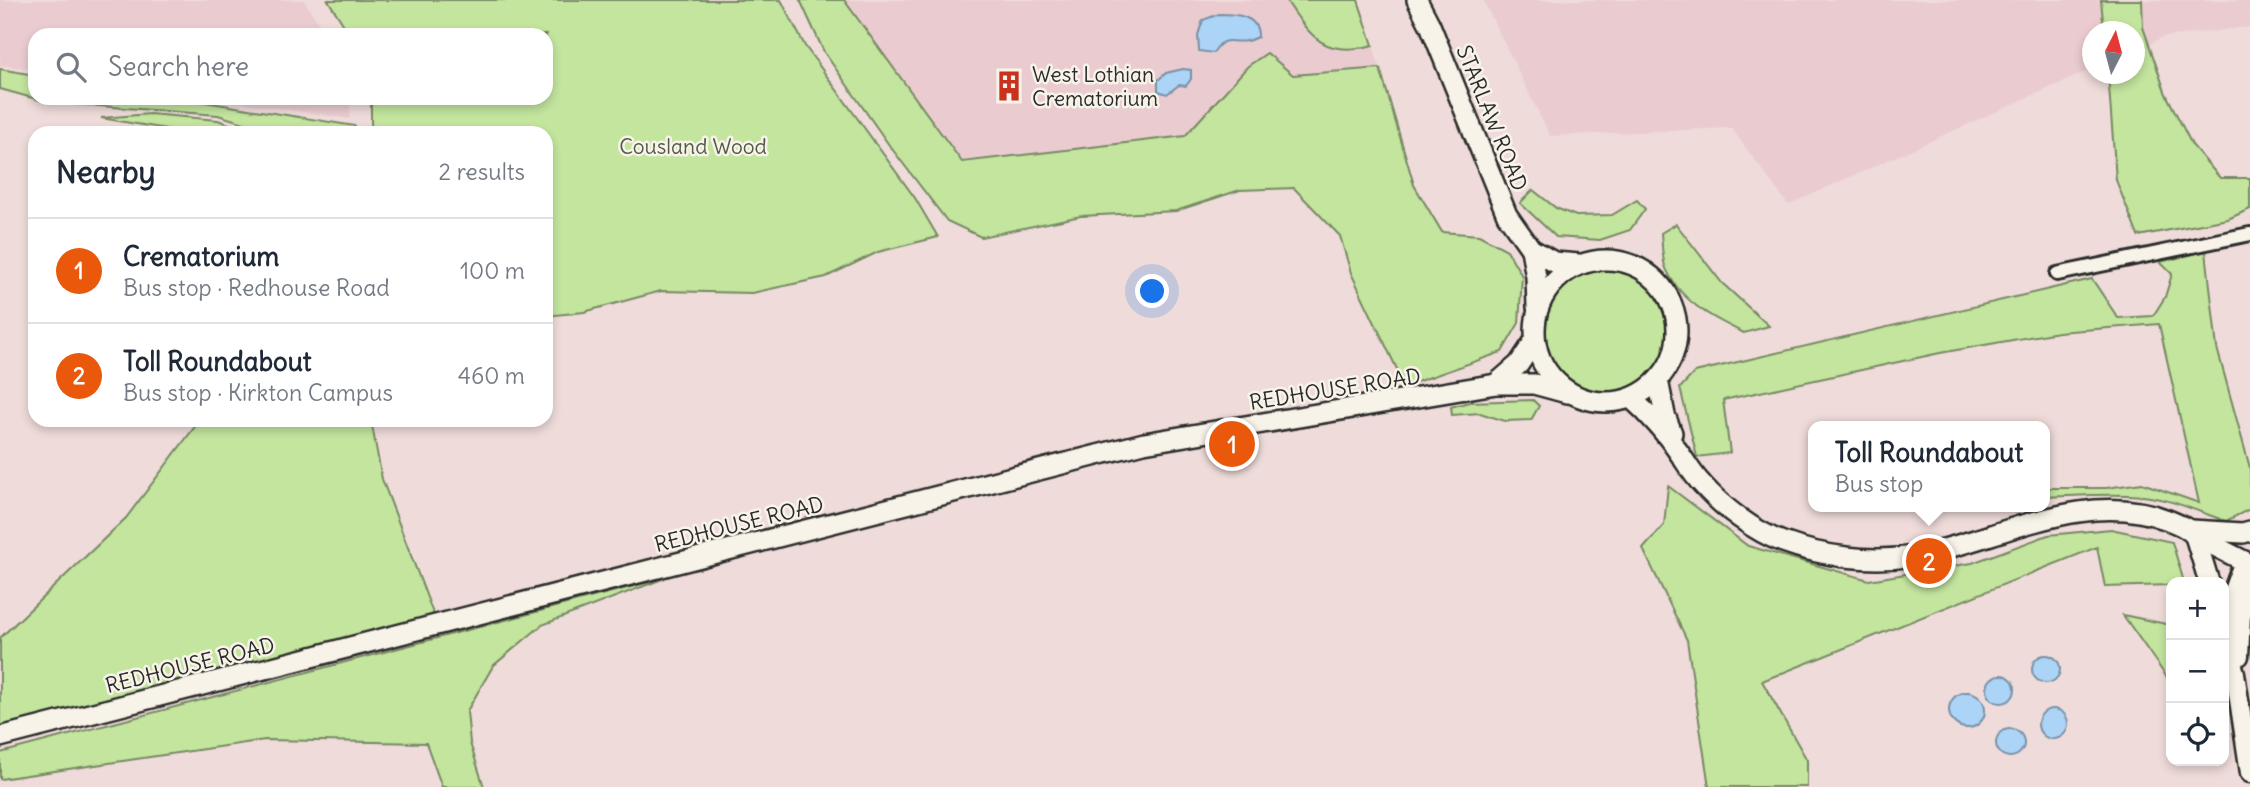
<!DOCTYPE html>
<html lang="en">
<head>
<meta charset="utf-8">
<style>
	body { margin:0; font-family:Delius,sans-serif; background:#f6f6f7; color:#1f2937 }
	.controls { position:absolute; right:21px; bottom:21px; display:grid; overflow:hidden; border-radius:14px; box-shadow:0 4px 10px #0003 }
	.controls button { width:63px; height:63px; display:grid; place-items:center; padding:0; border:0; border-bottom:2px solid #e0e1e3; background:#fff; color:#1f2937; font:35px sans-serif }
	.compass { position:absolute; left:2082px; top:21px; width:63px; height:63px; border-radius:50%; background:#fff; box-shadow:0 4px 10px #0003; rotate:6deg }
	.you { position:absolute; left:1153px; top:292px; width:24px; height:24px; margin:-18px; border:5px solid #fff; border-radius:50%; background:#1a73e8; box-shadow:0 0 0 10px #1a73e833 }
	.badge { display:grid; place-items:center; width:46px; height:46px; border-radius:50%; background:#ea580c; color:#fff; font-size:23px; font-weight:700 }
	.pin { position:absolute; translate:-50% -50%; border:4px solid #fff; box-shadow:0 2px 7px #0006 }
	.popup { position:absolute; left:1808px; top:421px; width:242px; height:91px; box-sizing:border-box; display:grid; place-content:center; border-radius:14px; background:#fff; filter:drop-shadow(0 2px 5px #0005); font-size:23px; white-space:nowrap; color:#747a83 }
	.popup b { font-size:26px; color:#1f2937 }
	.popup::after { content:''; position:absolute; left:50%; top:100%; margin-left:-14px; border:14px solid transparent; border-top-color:#fff }
	.list { margin:0; padding:0; list-style:none }
	h2 { display:flex; justify-content:space-between; align-items:center; height:91px; margin:0; padding:0 28px; font-size:30px }
	h2 small { font-size:23px; font-weight:400; color:#747a83 }
	.list li { display:grid; grid-template-columns:46px 1fr auto; gap:21px; align-items:center; box-sizing:border-box; height:105px; padding:0 28px; border-top:2px solid #e0e1e3 }
	.list b { display:block; font-size:26px; white-space:nowrap }
	.list p { margin:0; font-size:23px; white-space:nowrap; color:#747a83 }
	.list em { font-size:23px; font-style:normal; color:#747a83 }
	.icon { flex:none; width:38px; height:38px; fill:none; stroke:currentColor; stroke-width:2; stroke-linecap:round; stroke-linejoin:round }
	.map { position:relative; flex:none; width:2250px; height:787px; overflow:hidden }
	.search { position:absolute; background:#fff; box-shadow:0 4px 10px #0003; left:28px; top:28px; width:525px; height:77px; display:flex; align-items:center; gap:18px; box-sizing:border-box; padding:0 24px; border-radius:21px; color:#747a83; font-size:26px }
	.panel { position:absolute; background:#fff; box-shadow:0 4px 10px #0003; left:28px; top:126px; width:525px; height:301px; border-radius:21px }
	.map>svg:first-child { display:block }
	.built { fill:#eaccd0 }
	.green { fill:#c3e59e; stroke:#778864; stroke-width:2 }
	.water { fill:#acd4f6; stroke:#7890a5; stroke-width:2 }
	.lines { fill:none; stroke-linecap:round; stroke-linejoin:round }
	.minor-casing { stroke:#2b2b2b; stroke-width:18 }
	.secondary-casing { stroke:#2b2b2b; stroke-width:23 }
	.primary-casing { stroke:#2b2b2b; stroke-width:24 }
	.minor { stroke:#f7f3e8; stroke-width:12 }
	.secondary { stroke:#f7f3e8; stroke-width:18 }
	.primary { stroke:#f7f3e8; stroke-width:19 }
	.labels { text-anchor:middle; dominant-baseline:central; stroke-width:5; stroke-linejoin:round; paint-order:stroke }
	.poi-label { font-size:21px; fill:#2b2b2b; stroke:#f7f3e8; text-anchor:start }
	.street-label { font-size:21px; fill:#2b2b2b; stroke:#f7f3e8 }
	.park-label { font-size:21px; fill:#515a48; stroke:#f7f3e8 }
</style>
</head>
<body>
<div class="map">
<svg width="2250" height="787" viewBox="0 0 2250 787">
	<rect width="100%" height="100%" fill="#efdcda"/>
	<filter id="ink" filterUnits="userSpaceOnUse"><feTurbulence type="fractalNoise" baseFrequency=".0143" numOctaves="2"/><feDisplacementMap in="SourceGraphic" scale="14" xChannelSelector="R" yChannelSelector="G"/><feConvolveMatrix kernelMatrix="1 2 1 2 8 2 1 2 1" color-interpolation-filters="sRGB"/></filter>
	<g filter="url(#ink)">
		<g class="built">
			<path d="M0,0H304L326,35H35V70L0,65Z"/>
			<path d="M844,0H1286L1296,15L1352,51L1373,45L1380,68L1293,75L1248,66L1185,136L962,162Z"/>
			<path d="M1483,0H2250V27L2164,37L2135,51L2134,32H2092V69L1788,205L1731,128L1550,136Z"/>
			<path d="M213,98H350V119Z"/>
		</g>
		<g class="green">
			<path d="M328,0H781L805,46L915,198L938,237L878,252L826,277L752,293L661,291L584,312L546,316V133H371V98H546V35H350Z"/>
			<path d="M800,0H844L962,162L1185,136L1248,66L1267,53L1293,75L1380,68L1414,185L1442,232L1479,235L1507,250L1522,276L1519,323L1502,352L1405,386L1351,273L1340,236L1294,188L1240,190L1176,211L1081,216L981,237L947,221L889,145L824,52Z"/>
			<path d="M1286,0H1358L1373,45C1325,58 1311,38 1286,0Z"/>
			<path d="M2101,0H2142L2143,27L2166,94L2192,145L2220,178H2250V209L2228,219L2138,236L2116,180L2108,74H2134V32L2104,31Z"/>
			<path d="M0,69L35,75V98H180L355,126V133H277L218,115L47,102L0,89Z"/>
			<path d="M150,114L218,120L253,133H190L101,118Z"/>
			<path d="M1533,190L1556,208L1576,216L1612,215L1637,200L1645,209L1630,230L1600,240L1556,237L1520,203Z"/>
			<path d="M1676,224L1722,283L1769,326L1744,333C1712,318 1679,301 1665,266C1662,256 1662,243 1661,233Z"/>
			<path d="M2206,251L2217,348L2250,468V509L2226,521C2199,512 2171,499 2143,496C2110,493 2077,496 2045,497V488H2106L2142,483L2199,503L2159,324L2058,332L1940,353L1723,400L1730,453L1697,457L1680,388L1695,372L2092,279L2118,318L2153,316L2165,297L2172,274L2160,262Z"/>
			<circle cx="1606" cy="331" r="64"/>
			<path d="M1533,400L1539,406L1531,420L1505,421L1480,413L1452,415L1451,407L1469,402Z"/>
			<path d="M200,420H371L382,479L434,616L0,730V638L126,518Z"/>
			<path d="M1668,486L1748,546L1869,580L1972,563L2048,535L2111,529L2172,542L2184,582H2171V585L2105,587L2097,547L1762,681L1807,760V787H1709L1687,640L1643,549L1664,525Z"/>
			<path d="M665,578L542,625L493,666L467,711L470,743L484,787H442L426,743L265,740L0,779V753Z"/>
			<path d="M2123,615L2171,625V680L2168,679Z"/>
		</g>
		<g class="water">
			<path d="M1219,14C1235,14 1259,15 1258,37C1254,38 1250,41 1246,41C1229,44 1225,34 1213,53L1199,51L1198,35L1203,20Z"/>
			<path d="M1183,69L1191,70V79L1186,86L1179,85L1167,94L1158,91V80L1166,73Z"/>
			<circle cx="2046" cy="669" r="14"/>
			<circle cx="2001" cy="689" r="14"/>
			<circle cx="1967" cy="710" r="18"/>
			<circle cx="2053" cy="724" r="15"/>
			<circle cx="2010" cy="743" r="14"/>
		</g>
		<g class="lines">
			<g class="minor-casing">
				<path id="minor" d="M2057,274L2250,234"/>
			</g>
			<g class="secondary-casing">
				<g id="secondary">
					<path d="M2245,561C2227,596 2222,635 2235,673L2250,773"/>
					<path d="M2239,656L2241,616L2250,581"/>
				</g>
			</g>
			<g class="primary-casing">
				<g id="primary">
					<path d="M1417,0L1430,25L1507,215L1531,249L1554,262L1579,264"/>
					<path d="M1531,249L1536,277L1537,307"/>
					<circle cx="1606" cy="331" r="71"/>
					<path d="M1658,380L1665,415L1672,433"/>
					<path d="M1496,384L1519,364L1535,340"/>
					<path d="M1631,398C1650,415 1666,433 1680,454C1687,464 1693,475 1702,484C1722,507 1755,532 1783,542C1824,557 1871,563 1914,556C1997,541 2084,487 2168,520C2177,524 2188,527 2195,536L2250,564"/>
					<path d="M2191,530L2243,533L2250,531"/>
					<path d="M2195,536L2209,582"/>
					<path d="M2224,640L2230,660"/>
					<path d="M0,737L1144,443L1496,384H1534L1567,393"/>
				</g>
			</g>
			<use href="#minor" class="minor"/>
			<use href="#secondary" class="secondary"/>
			<use href="#primary" class="primary"/>
		</g>
	</g>
	<defs>
		<g id="building-bare" transform="scale(2.415)"><path d="M-4-6H4V6H1V3H-1V6H-4ZM-2.5-4.3h1.7v1.8h-1.7ZM.8-4.3h1.7v1.8H.8ZM-2.5-1h1.7V.8h-1.7ZM.8-1h1.7V.8H.8Z" fill="#c8321e" stroke="#f7f3e8" stroke-width="2.5" paint-order="stroke"/></g>
	</defs>
	<g fill-rule="evenodd">
		<use href="#building-bare" x="1009" y="86"/>
	</g>
	<g class="labels">
		<g class="poi-label">
			<text x="1032" y="74">West Lothian<tspan x="1032" dy="24">Crematorium</tspan></text>
		</g>
		<g class="street-label">
			<text transform="translate(1492 118) rotate(68)">STARLAW ROAD</text>
			<text transform="translate(1335 389) rotate(-9)">REDHOUSE ROAD</text>
			<text transform="translate(739 524) rotate(-14)">REDHOUSE ROAD</text>
			<text transform="translate(190 665) rotate(-14)">REDHOUSE ROAD</text>
		</g>
		<g class="park-label">
			<text x="693" y="146">Cousland Wood</text>
		</g>
	</g>
</svg>
<div class="controls">
<button>+</button>
<button>−</button>
<button><svg class="icon" aria-label="locate" viewBox="0 0 24 24"><circle cx="12" cy="12" r="6"/><path d="M12 2v4M12 18v4M2 12h4M18 12h4"/></svg></button>
</div>
<svg class="compass" viewBox="-18 -18 36 36"><path d="M0-13l5 13h-10z" fill="#e53935"/><path d="M0 13l5-13h-10z" fill="#747a83"/></svg>
<div class="you"></div>
<div class="pin badge" style="left:1232px;top:444px">1</div>
<div class="pin badge" style="left:1929px;top:561px">2</div>
<div class="popup"><b>Toll Roundabout</b>Bus stop</div>
<div class="search"><svg class="icon" aria-label="search" viewBox="0 0 24 24"><circle cx="10" cy="10" r="6"/><path d="M15 15l6 6"/></svg>Search here</div>
<section class="panel">
<h2>Nearby<small>2 results</small></h2>
<ul class="list">
<li><span class="badge">1</span><div><b>Crematorium</b><p>Bus stop · Redhouse Road</p></div><em>100 m</em></li>
<li><span class="badge">2</span><div><b>Toll Roundabout</b><p>Bus stop · Kirkton Campus</p></div><em>460 m</em></li>
</ul>
</section>
</div>
</body>
</html>
